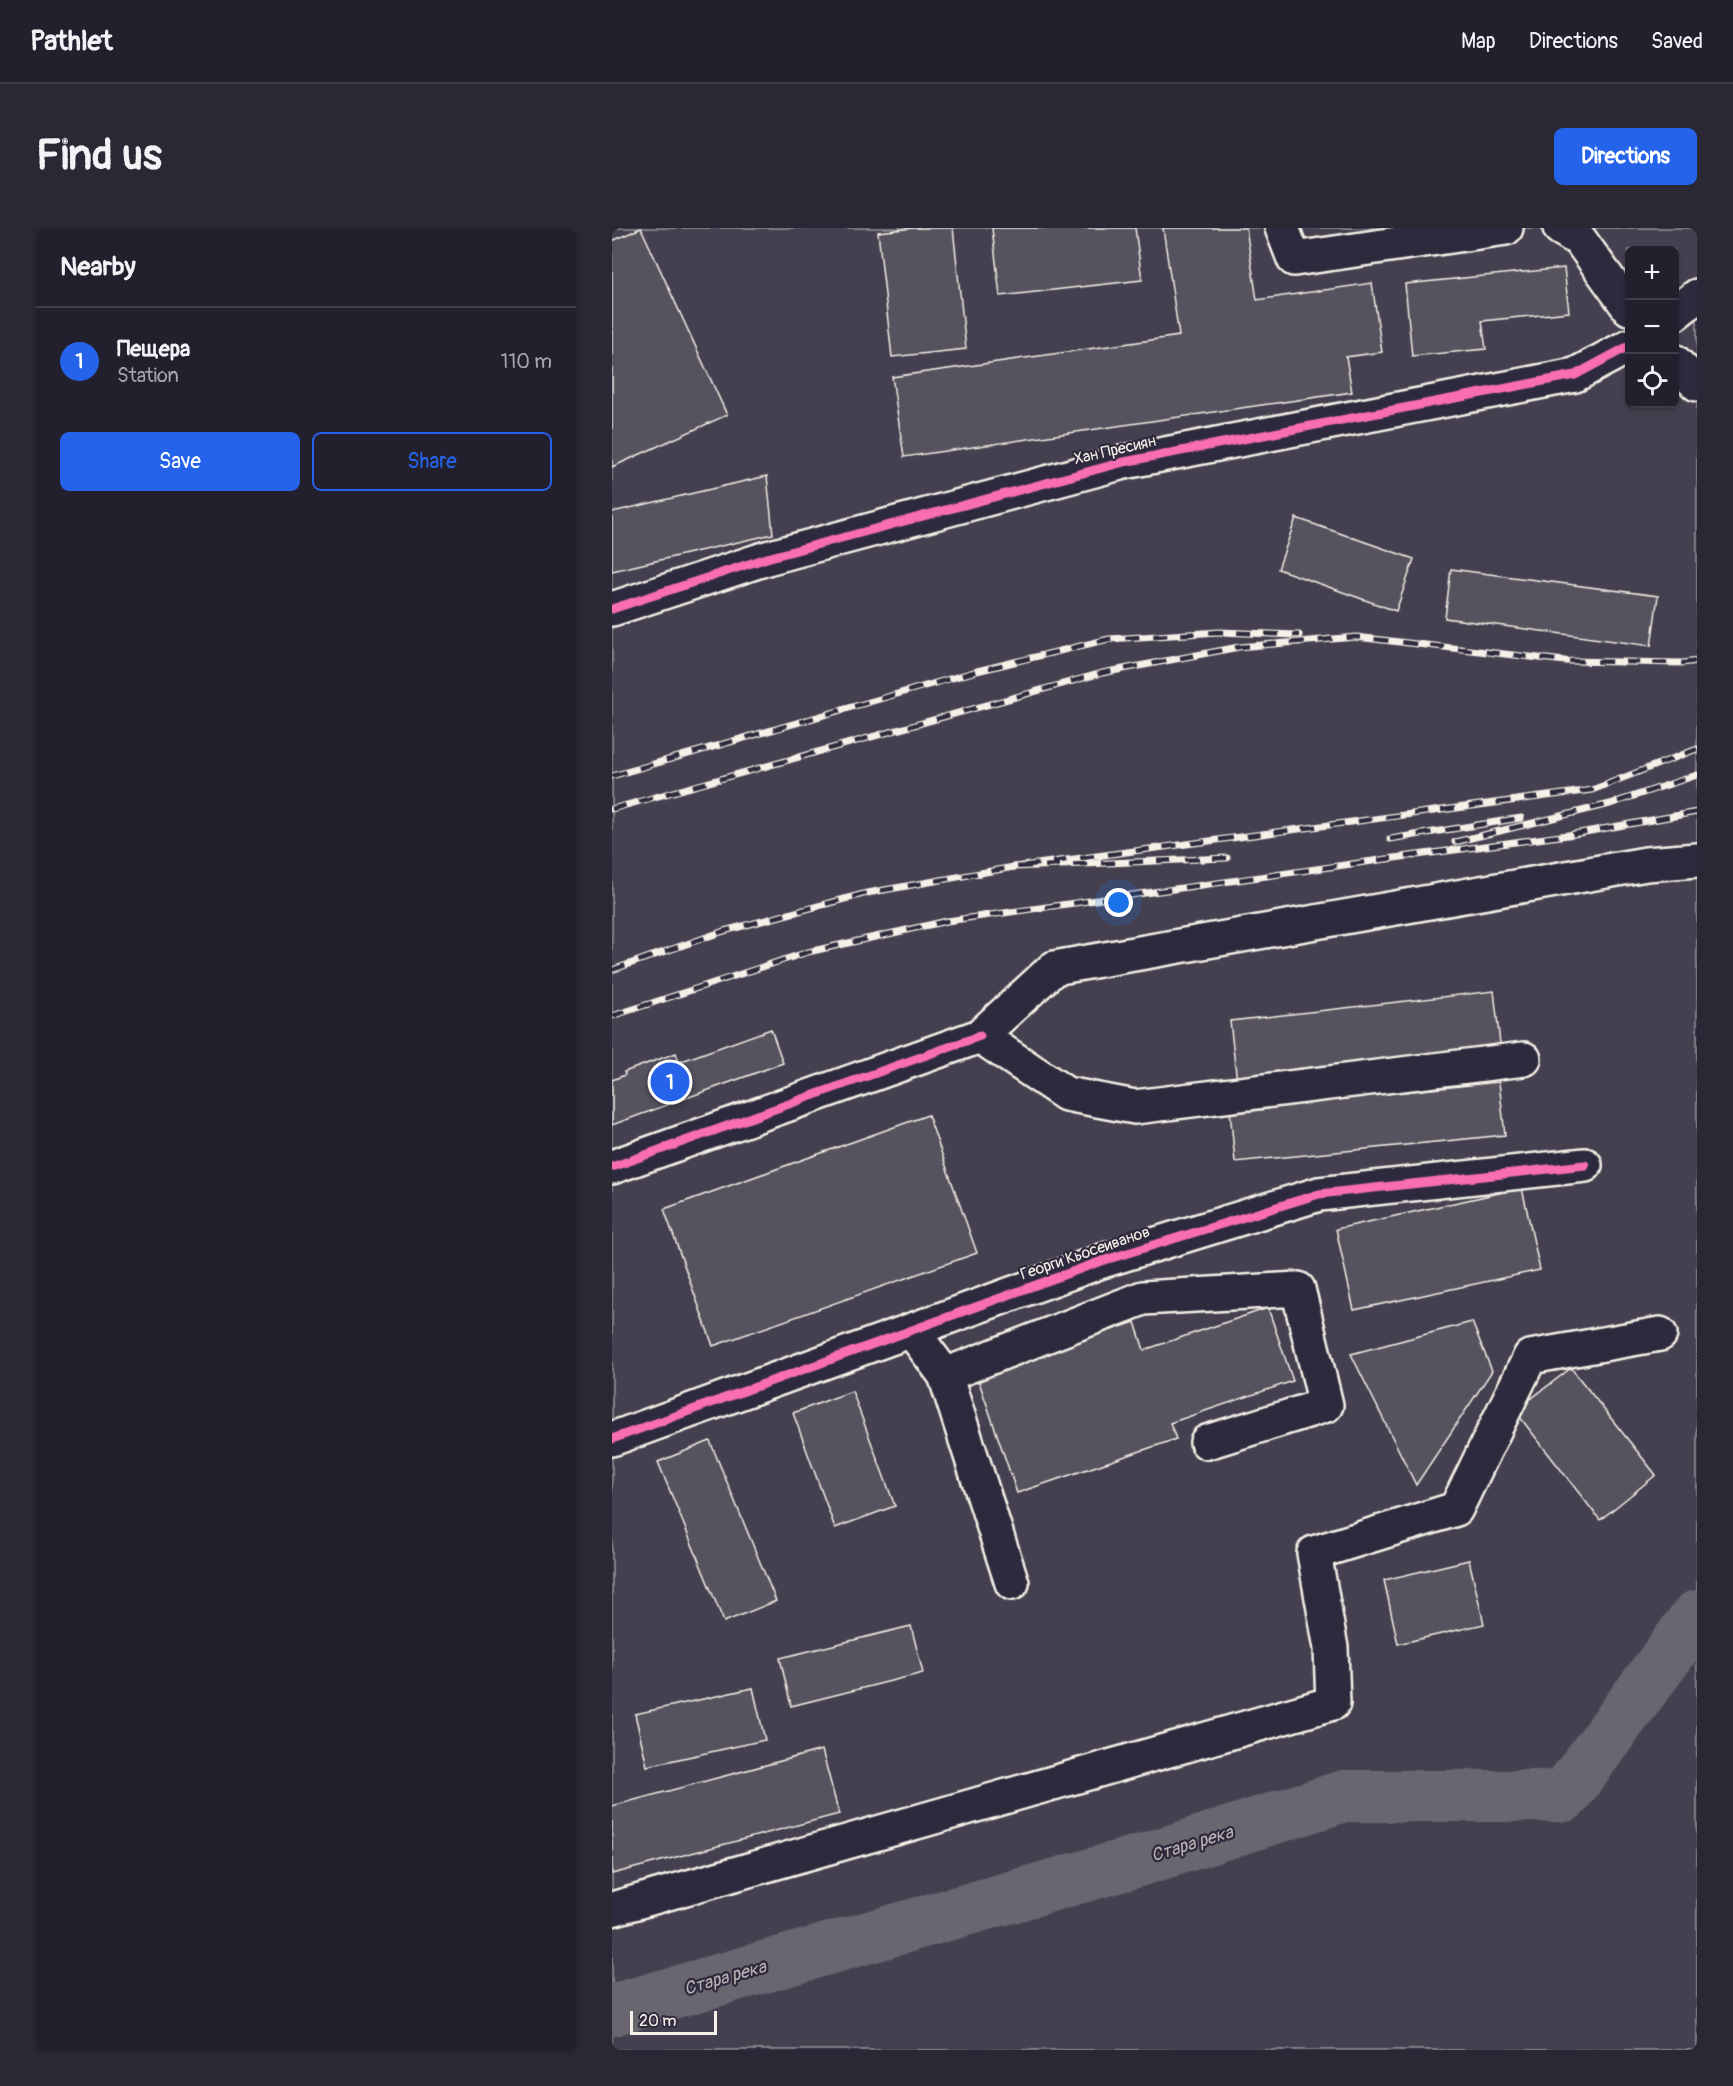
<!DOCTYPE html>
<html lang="en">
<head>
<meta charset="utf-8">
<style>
	body { margin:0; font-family:Pangolin,sans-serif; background:#2b2836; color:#f1f3f6 }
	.controls { position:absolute; right:18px; top:18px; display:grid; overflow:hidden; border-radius:9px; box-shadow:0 2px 4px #0004 }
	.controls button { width:54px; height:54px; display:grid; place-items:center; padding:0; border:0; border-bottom:2px solid #403e4a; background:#23202e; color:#f1f3f6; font:30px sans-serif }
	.scale { position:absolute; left:18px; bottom:15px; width:87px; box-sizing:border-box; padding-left:6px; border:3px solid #f4f1e8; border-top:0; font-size:16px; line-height:21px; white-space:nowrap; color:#f4f1e8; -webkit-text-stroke:4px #2f2a3d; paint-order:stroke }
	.you { position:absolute; left:507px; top:675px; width:21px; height:21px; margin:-15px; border:4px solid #fff; border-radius:50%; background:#1a73e8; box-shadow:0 0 0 9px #1a73e833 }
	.badge { display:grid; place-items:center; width:39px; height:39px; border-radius:50%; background:#2563eb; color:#fff; font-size:20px; font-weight:700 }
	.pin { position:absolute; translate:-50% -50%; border:3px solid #fff; box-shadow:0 2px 6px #0006 }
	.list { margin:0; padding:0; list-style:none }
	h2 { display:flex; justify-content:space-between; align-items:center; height:78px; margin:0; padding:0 24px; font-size:26px }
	h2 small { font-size:20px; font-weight:400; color:#a3a3aa }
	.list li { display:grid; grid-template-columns:39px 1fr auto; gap:18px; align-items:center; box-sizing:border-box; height:108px; padding:0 24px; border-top:2px solid #403e4a }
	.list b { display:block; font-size:22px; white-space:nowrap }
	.list p { margin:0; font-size:20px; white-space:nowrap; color:#a3a3aa }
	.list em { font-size:20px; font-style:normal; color:#a3a3aa }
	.actions { display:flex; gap:12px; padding:18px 24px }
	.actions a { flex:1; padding:14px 0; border:2px solid #2563eb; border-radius:9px; text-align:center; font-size:21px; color:#2563eb }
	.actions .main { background:#2563eb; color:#fff }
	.icon { flex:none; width:33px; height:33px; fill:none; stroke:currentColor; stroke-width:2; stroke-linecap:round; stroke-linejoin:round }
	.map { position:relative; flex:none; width:1085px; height:1822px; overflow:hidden; border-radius:9px }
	header { display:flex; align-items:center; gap:36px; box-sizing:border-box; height:84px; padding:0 30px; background:#23202e; border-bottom:2px solid #403e4a }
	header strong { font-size:28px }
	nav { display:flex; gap:33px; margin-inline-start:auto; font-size:21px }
	.intro { display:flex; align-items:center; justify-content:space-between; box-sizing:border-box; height:144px; padding:0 36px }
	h1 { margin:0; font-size:42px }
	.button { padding:15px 27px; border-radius:9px; background:#2563eb; color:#fff; font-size:21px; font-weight:700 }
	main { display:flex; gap:36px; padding:0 36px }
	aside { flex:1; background:#23202e; border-radius:9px; box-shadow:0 2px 4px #0004 }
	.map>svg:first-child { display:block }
	.green { fill:#454050; stroke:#9c989c; stroke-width:1.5; fill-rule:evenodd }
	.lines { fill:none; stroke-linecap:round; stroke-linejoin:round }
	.river { stroke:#6a6670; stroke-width:52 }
	.building { fill:#56525f; stroke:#f4f1e8; stroke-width:1.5 }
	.minor-casing { stroke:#f4f1e8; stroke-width:38 }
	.minor { stroke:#2f2a3d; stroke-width:33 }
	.rail-casing { stroke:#f4f1e8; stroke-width:7 }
	.rail { stroke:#2f2a3d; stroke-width:4.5; stroke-dasharray:14; stroke-linecap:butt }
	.cycleway-casing { stroke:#2f2a3d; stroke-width:13 }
	.cycleway { stroke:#f96db3; stroke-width:9 }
	.labels { text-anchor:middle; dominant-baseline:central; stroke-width:4.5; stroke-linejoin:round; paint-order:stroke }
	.street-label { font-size:16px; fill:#f4f1e8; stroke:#2f2a3d }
	.water-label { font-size:18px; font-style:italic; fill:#b6b2b2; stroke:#2f2a3d }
</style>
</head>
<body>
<header>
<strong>Pathlet</strong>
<nav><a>Map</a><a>Directions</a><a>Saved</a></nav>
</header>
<div class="intro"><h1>Find us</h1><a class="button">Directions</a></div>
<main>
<aside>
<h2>Nearby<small></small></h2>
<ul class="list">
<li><span class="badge">1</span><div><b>Пещера</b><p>Station</p></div><em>110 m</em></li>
</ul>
<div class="actions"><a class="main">Save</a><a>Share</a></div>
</aside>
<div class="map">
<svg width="1085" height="1822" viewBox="0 0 1085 1822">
	<rect width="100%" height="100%" fill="#2f2a3d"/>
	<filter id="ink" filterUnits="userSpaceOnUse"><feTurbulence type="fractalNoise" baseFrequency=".0167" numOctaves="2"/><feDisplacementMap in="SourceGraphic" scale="12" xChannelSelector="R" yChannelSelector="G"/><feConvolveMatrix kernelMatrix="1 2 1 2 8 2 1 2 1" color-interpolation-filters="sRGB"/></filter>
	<g filter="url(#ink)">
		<path class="green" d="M0,0H1085V1822H0ZM1017,22H1062V176H1017Z"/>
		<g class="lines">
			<path class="river" d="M0,1782L533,1631L732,1568H952L1085,1388"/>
		</g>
		<g class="building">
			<path d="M29,0L115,187L0,239V13Z"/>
			<path d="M302,0H341L354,121L280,129L266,4Z"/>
			<path d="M380,0H523L530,52L388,68Z"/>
			<path d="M551,0H634L645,72L760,55L770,124L734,129L740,164L292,229L280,149L567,108Z"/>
			<path d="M952,40L957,84L870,93L874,121L800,128L793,56Z"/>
			<path d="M155,248L161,306L0,343V284Z"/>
			<path d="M684,290L802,331L784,383L666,341Z"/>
			<path d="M839,341L1046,368L1039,418L833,390Z"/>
			<path d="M882,763L889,824L625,854L618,793Z"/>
			<path d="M159,801L171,835L0,897V852L13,847L12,844L64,825L67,834Z"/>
			<path d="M887,854L893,907L623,934L618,882Z"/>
			<path d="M316,887L365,1025L101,1118L52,981Z"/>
			<path d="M910,960L928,1042L742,1082L724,1001Z"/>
			<path d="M656,1080L681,1153L558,1195L564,1211L405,1265L365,1148L523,1094L532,1122Z"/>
			<path d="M860,1094L880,1143L804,1257L739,1126Z"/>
			<path d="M959,1140L1044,1247L988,1292L903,1183Z"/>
			<path d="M240,1163L283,1278L223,1300L181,1185Z"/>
			<path d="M98,1213L164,1373L112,1394L46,1234Z"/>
			<path d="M857,1332L872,1396L786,1416L772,1352Z"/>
			<path d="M299,1398L311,1445L179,1478L168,1430Z"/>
			<path d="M141,1460L153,1512L35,1538L23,1486Z"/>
			<path d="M210,1522L227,1586L0,1646V1578Z"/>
		</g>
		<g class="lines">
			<g class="minor-casing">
				<g id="minor">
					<path d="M670,0L682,31L894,0"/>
					<path d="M948,0L968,12L1017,80"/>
					<path d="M1062,86L1085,68"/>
					<path d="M1062,133L1085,156"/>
					<path d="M0,381L155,330L512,234L963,147L1017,118"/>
					<path d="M368,808L454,866L523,879L912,831"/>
					<path d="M0,939L368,808L442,740L1034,636L1085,632"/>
					<path d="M300,1103L333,1147L531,1070L686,1061L714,1177L595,1214"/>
					<path d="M333,1147L400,1355"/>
					<path d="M0,1211L490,1033L707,966L973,937"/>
					<path d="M0,1681L721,1475L719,1420L702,1325L844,1281L918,1129L1048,1106"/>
				</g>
			</g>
			<use href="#minor" class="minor"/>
			<g class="rail-casing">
				<g id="rail">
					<path d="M0,548L365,443L497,411L607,404L687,407"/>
					<path d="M0,581L490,445L627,419L744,409L953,433L1071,435L1085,433"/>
					<path d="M778,611L909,590"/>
					<path d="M843,614L998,576L1085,547"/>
					<path d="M615,630L402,639L980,562L1085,521"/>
					<path d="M0,742L112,703L255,665L402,639"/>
					<path d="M0,788L196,724L335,693L782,630L956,607L1085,584"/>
				</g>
			</g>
			<use href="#rail" class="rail"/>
			<g class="cycleway-casing">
				<g id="cycleway">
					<path d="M0,381L155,330L512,234L963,147L1017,118"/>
					<path d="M0,939L368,808"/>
					<path d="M0,1211L490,1033L707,966L973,937"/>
				</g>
			</g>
			<use href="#cycleway" class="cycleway"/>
		</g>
	</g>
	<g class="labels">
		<g class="street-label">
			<text transform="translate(503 222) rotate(-13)">Хан Пресиян</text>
			<text transform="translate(473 1025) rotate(-19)">Георги Кьосеиванов</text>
		</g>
		<g class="water-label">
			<text transform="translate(580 1616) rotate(-17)">Стара река</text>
			<text transform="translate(113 1750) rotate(-16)">Стара река</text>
		</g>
	</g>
</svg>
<div class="controls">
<button>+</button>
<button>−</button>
<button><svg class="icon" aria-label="locate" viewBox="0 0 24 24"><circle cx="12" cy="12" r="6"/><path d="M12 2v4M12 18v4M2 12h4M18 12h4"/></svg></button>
</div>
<div class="scale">20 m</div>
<div class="you"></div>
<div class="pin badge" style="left:58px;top:854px">1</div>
</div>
</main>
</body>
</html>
